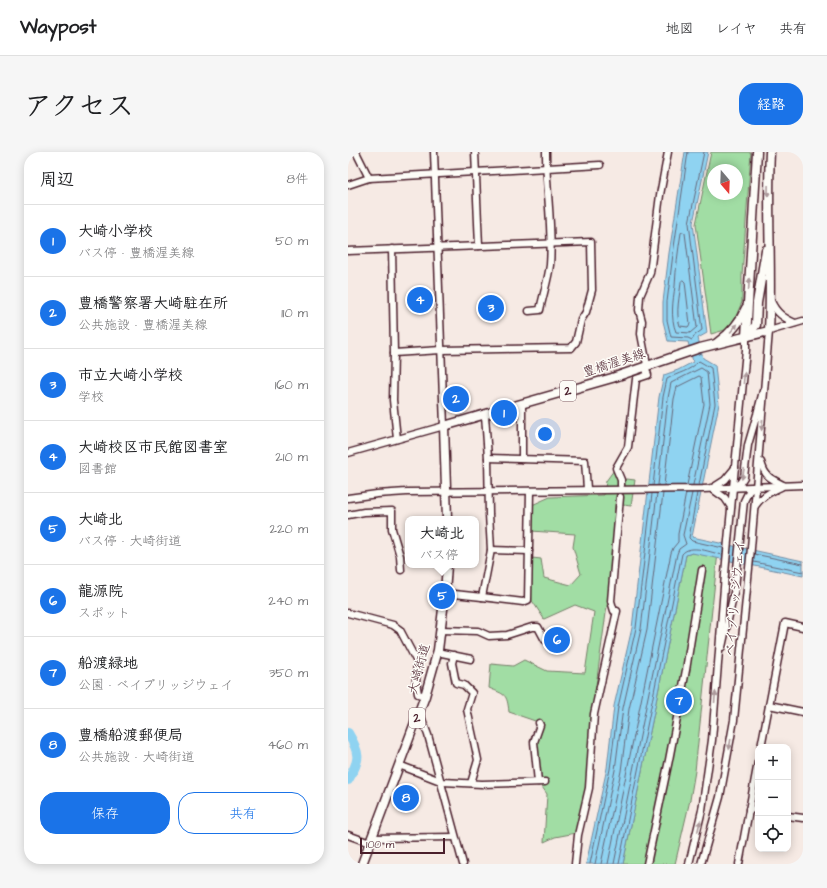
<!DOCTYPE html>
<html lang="ja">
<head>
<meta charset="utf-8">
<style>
	body { margin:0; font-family:"Architects Daughter","Klee One",sans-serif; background:#f6f6f6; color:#202124 }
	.controls { position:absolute; right:12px; bottom:12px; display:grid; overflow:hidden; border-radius:8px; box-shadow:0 2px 10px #0003 }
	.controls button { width:36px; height:36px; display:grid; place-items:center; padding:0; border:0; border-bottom:1px solid #e0e0e0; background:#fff; color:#202124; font:20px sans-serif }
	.compass { position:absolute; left:359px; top:12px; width:36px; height:36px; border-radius:50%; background:#fff; box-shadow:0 2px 10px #0003; rotate:161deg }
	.scale { position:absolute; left:12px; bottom:10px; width:85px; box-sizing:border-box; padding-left:4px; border:2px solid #4a1f2b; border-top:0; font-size:11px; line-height:14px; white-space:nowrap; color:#4a1f2b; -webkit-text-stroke:3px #fdfcf7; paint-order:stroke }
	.you { position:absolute; left:197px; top:282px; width:14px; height:14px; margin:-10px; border:3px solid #fff; border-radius:50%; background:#1a73e8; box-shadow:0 0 0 6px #1a73e833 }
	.badge { display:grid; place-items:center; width:26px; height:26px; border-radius:50%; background:#1a73e8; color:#fff; font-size:13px; font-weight:700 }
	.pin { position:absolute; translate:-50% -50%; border:2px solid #fff; box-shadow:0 1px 4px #0006 }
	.popup { position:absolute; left:57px; top:364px; width:74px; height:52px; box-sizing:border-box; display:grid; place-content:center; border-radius:8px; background:#fff; filter:drop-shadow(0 1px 3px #0005); font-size:13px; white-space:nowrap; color:#757577 }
	.popup b { font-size:15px; color:#202124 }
	.popup::after { content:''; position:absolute; left:50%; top:100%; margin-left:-8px; border:8px solid transparent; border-top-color:#fff }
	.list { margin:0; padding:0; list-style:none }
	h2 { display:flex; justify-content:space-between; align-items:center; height:52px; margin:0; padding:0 16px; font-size:17px }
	h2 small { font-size:13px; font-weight:400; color:#757577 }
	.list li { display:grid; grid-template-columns:26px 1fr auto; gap:12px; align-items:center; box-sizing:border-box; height:72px; padding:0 16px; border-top:1px solid #e0e0e0 }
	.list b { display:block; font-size:15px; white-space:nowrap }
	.list p { margin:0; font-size:13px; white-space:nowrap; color:#757577 }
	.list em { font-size:13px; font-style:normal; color:#757577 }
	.actions { display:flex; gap:8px; padding:12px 16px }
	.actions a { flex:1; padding:9px 0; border:1px solid #1a73e8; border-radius:16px; text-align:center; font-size:14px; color:#1a73e8 }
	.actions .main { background:#1a73e8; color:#fff }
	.icon { flex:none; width:22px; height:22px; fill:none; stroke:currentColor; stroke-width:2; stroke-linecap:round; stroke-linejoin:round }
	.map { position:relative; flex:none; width:455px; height:712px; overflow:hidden; border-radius:16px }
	header { display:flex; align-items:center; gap:24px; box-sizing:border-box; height:56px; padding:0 20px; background:#fff; border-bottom:1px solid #e0e0e0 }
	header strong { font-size:19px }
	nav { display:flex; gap:22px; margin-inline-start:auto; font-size:14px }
	.intro { display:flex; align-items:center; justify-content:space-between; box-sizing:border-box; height:96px; padding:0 24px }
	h1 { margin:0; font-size:28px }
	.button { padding:10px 18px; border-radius:16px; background:#1a73e8; color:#fff; font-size:14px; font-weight:700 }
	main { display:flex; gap:24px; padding:0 24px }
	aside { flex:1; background:#fff; border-radius:16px; box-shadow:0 2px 10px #0003 }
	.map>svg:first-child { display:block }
	.green { fill:#a1dda4; stroke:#767e68; fill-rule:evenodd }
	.water { fill:#8fd3f1; stroke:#738ba2 }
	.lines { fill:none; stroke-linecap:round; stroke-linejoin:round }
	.shore { stroke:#66677a; stroke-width:1 }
	.river { stroke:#8fd3f1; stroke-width:10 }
	.minor-casing { stroke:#4a1f2b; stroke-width:9 }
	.major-casing { stroke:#4a1f2b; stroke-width:11 }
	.minor { stroke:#fdfcf7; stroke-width:6 }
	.major { stroke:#fdfcf7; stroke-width:8 }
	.oneway { fill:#ac999b }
	.labels { text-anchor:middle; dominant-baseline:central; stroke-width:3; stroke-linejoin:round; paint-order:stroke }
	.shield { fill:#fdfcf7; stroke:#806168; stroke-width:1 }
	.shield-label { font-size:12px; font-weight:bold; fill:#4a1f2b }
	.street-label { font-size:13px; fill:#4a1f2b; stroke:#fdfcf7 }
</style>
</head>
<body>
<header>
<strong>Waypost</strong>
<nav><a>地図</a><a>レイヤ</a><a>共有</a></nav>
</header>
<div class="intro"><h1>アクセス</h1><a class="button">経路</a></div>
<main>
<aside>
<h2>周辺<small>8件</small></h2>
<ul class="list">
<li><span class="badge">1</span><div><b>大崎小学校</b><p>バス停 · 豊橋渥美線</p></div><em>50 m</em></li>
<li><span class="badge">2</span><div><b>豊橋警察署大崎駐在所</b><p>公共施設 · 豊橋渥美線</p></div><em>110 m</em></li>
<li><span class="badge">3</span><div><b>市立大崎小学校</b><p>学校</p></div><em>160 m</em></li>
<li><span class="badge">4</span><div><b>大崎校区市民館図書室</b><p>図書館</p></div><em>210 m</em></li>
<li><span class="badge">5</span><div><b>大崎北</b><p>バス停 · 大崎街道</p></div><em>220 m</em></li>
<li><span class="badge">6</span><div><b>龍源院</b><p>スポット</p></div><em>240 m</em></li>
<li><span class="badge">7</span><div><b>船渡緑地</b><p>公園 · ベイブリッジウェイ</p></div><em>350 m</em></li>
<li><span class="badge">8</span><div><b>豊橋船渡郵便局</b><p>公共施設 · 大崎街道</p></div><em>460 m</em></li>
</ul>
<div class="actions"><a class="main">保存</a><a>共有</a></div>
</aside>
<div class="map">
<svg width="455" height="712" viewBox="0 0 455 712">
	<rect width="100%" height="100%" fill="#f6eae4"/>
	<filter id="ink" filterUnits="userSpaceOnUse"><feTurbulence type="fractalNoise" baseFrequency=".025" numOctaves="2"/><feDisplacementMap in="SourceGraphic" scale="8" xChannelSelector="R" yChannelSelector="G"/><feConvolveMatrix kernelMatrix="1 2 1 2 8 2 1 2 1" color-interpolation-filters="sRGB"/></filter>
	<g filter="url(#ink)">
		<g class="green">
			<path d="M363,0H403L394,124V150L388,164L382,173L377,178L363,182L348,72ZM365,18H389V42H365Z"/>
			<path d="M266,318L271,328L279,327L287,328L283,354L267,352L265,399L259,454L244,562L239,635L228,681L207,685L196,690L199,642L192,632L187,593L193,571L161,560C159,541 157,543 141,536L143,512L165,514L176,508L199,519L237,521L246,460L227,453L196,467L183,447L184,406L193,407L196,426L223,433L233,422L225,395L227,382L183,379L184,353L202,345L256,343L258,329Z"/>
			<path d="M370,400L347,619L342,648L327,712H275L338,403L344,401Z"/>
		</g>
		<path class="water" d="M337,0H360L345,71L359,181L350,186L355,206L367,213L371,252L344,385L455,409V424L344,401L338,403L275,712H238L259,616L266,554L284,476L311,245L316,223L330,218L345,210L340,190L320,189L315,169V150L321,101Z"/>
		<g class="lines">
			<g class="shore">
				<path d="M340,0L325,102L319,150V168L323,185L340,186L344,188L347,183L354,178L341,71L356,0"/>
				<path d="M335,80L337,81L349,175L342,181L328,180C322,165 325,149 327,134C328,116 330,99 333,81Z"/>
				<path d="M335,128L337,130L342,172L340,175L332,174C327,160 332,144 333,130Z"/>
				<path d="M310,333L320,246L323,231L353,216L359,220L362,252L345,333"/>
				<path d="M316,333L326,247L329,235L351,224L353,225L356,252L339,333"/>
				<path d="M305,334L315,245L319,227C331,220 341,220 351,209L363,216L367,252L351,333"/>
				<path d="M349,341L341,386L344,389L375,396"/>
				<path d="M406,402L455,412"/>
				<path d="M406,410L455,420"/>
				<path d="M242,712L262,617L270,555L288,476L304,342"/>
				<path d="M247,712L267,618L275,556L293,477L309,341"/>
				<path d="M253,712L273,619L281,557L299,478L315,341"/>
				<path d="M260,712L323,401L325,396L330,390V382L338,341"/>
				<path d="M266,712L329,402L331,397L338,392L335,383L344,341"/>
				<path d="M271,712L334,402C343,391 363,401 375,403"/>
			</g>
			<path class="river" d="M0,581C12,601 13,607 0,628"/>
			<g class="minor-casing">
				<g id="minor">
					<path d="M8,0L21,26"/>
					<path d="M127,0L131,94"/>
					<path d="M0,33L21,26L252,13"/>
					<path d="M44,97L46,201L45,248L49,287"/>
					<path d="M0,99L243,90L244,138L238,160L233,168L228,190L223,196L93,198L46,201"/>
					<path d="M423,149C428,161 436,166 447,171"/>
					<path d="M181,159L192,158C195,143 200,128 202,113C205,76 198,38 198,0"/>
					<path d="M299,213L293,182L294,169L291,158L292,144L302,121L312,43L320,0"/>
					<path d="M0,301L96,274L86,0"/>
					<path d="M140,306L237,309L239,337"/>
					<path d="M174,307V252"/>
					<path d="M413,310C417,325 422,326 435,333"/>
					<path d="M273,333V328L268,316L280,295L288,227L300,223L297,214"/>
					<path d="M366,335L377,328L387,316"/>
					<path d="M386,335L392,331L396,325L400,293L409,262L415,239"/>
					<path d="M363,336L377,346L383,355"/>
					<path d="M0,346L29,342L59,340L355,337L455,333"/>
					<path d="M407,354C414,344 422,340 433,335"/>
					<path d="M0,363L16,360L44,359V377L52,404L53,418"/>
					<path d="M143,398L181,399"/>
					<path d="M97,441L134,445L143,398L141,362L140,306L137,263"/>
					<path d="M134,445L175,450L180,448L182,339"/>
					<path d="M0,461L45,473L52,478L69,510L68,529L70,542L77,544"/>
					<path d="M92,478L130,479L141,484L159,483L184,475H190L197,488"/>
					<path d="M374,495L387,436L396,349L401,339L407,335"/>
					<path d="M89,500L123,507"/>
					<path d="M106,503L104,511L108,531L116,533L124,541L119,557L130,608L123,631"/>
					<path d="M421,553L455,560"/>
					<path d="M70,562L74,567L80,583L115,712"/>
					<path d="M413,595L437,471L455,475"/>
					<path d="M51,613L95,630L134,632L197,630"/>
					<path d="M190,630L186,590L192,573L191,571"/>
					<path d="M401,657L410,658"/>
					<path d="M440,664L455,666"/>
					<path d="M0,683L22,691"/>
					<path d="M23,686L107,685"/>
					<path d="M227,712L230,683L241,636L246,562L269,459H266L263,449L272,345"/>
					<path d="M299,712L321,608L338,518L354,418"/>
					<path d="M341,712L354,658L364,588L378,410L398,198V185"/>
					<path d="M353,712L372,645L386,568L403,396L421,179L455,169"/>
					<path d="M391,712L410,610"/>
				</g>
			</g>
			<g class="major-casing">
				<g id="major">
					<path d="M398,185L409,0"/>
					<path d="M398,185L408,173L409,151L418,98"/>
					<path d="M369,191C383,181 392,171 398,156"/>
					<path d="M99,367L96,274L264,226L352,196L421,179C424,119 419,60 422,0"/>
					<path d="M14,712L77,544L90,498L97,441L99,413"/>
				</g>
			</g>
			<use href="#minor" class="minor"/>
			<use href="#major" class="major"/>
		</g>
		<defs><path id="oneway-solid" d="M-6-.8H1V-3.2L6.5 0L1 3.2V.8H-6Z"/></defs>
		<g class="oneway">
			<use href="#oneway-solid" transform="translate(420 39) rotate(91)"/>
			<use href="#oneway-solid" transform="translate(401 132) rotate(-86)"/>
			<use href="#oneway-solid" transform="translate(386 176) rotate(-50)"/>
			<use href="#oneway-solid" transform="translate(396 226) rotate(-84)"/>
			<use href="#oneway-solid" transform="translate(414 273) rotate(95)"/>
			<use href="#oneway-solid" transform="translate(395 322) rotate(102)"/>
			<use href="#oneway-solid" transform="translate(367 545) rotate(-85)"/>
			<use href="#oneway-solid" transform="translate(382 592) rotate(99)"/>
			<use href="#oneway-solid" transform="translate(351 674) rotate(-77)"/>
		</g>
	</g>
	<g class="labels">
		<g class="shield">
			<rect x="212" y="229" width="16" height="20" rx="3"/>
			<rect x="61" y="556" width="16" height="20" rx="3"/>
		</g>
		<g class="shield-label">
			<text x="220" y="239">2</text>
			<text x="69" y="566">2</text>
		</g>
		<g class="street-label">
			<text transform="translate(266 211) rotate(-18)">豊橋渥美線</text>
			<text transform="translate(387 446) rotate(-85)">ベイブリッジウェイ</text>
			<text transform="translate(71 517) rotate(-75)">大崎街道</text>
		</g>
	</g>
</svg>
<div class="controls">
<button>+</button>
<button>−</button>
<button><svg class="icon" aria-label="locate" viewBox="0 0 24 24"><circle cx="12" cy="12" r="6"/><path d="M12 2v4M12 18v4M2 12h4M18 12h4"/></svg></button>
</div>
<svg class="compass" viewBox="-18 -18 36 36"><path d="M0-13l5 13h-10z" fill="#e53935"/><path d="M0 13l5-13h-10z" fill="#757577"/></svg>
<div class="scale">100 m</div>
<div class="you"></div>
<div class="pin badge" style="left:156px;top:261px">1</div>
<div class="pin badge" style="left:108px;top:247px">2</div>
<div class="pin badge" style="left:143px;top:156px">3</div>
<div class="pin badge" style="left:72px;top:148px">4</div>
<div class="pin badge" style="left:94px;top:444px">5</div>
<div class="popup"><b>大崎北</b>バス停</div>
<div class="pin badge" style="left:209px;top:488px">6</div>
<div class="pin badge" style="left:331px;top:549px">7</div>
<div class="pin badge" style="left:58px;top:646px">8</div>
</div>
</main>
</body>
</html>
